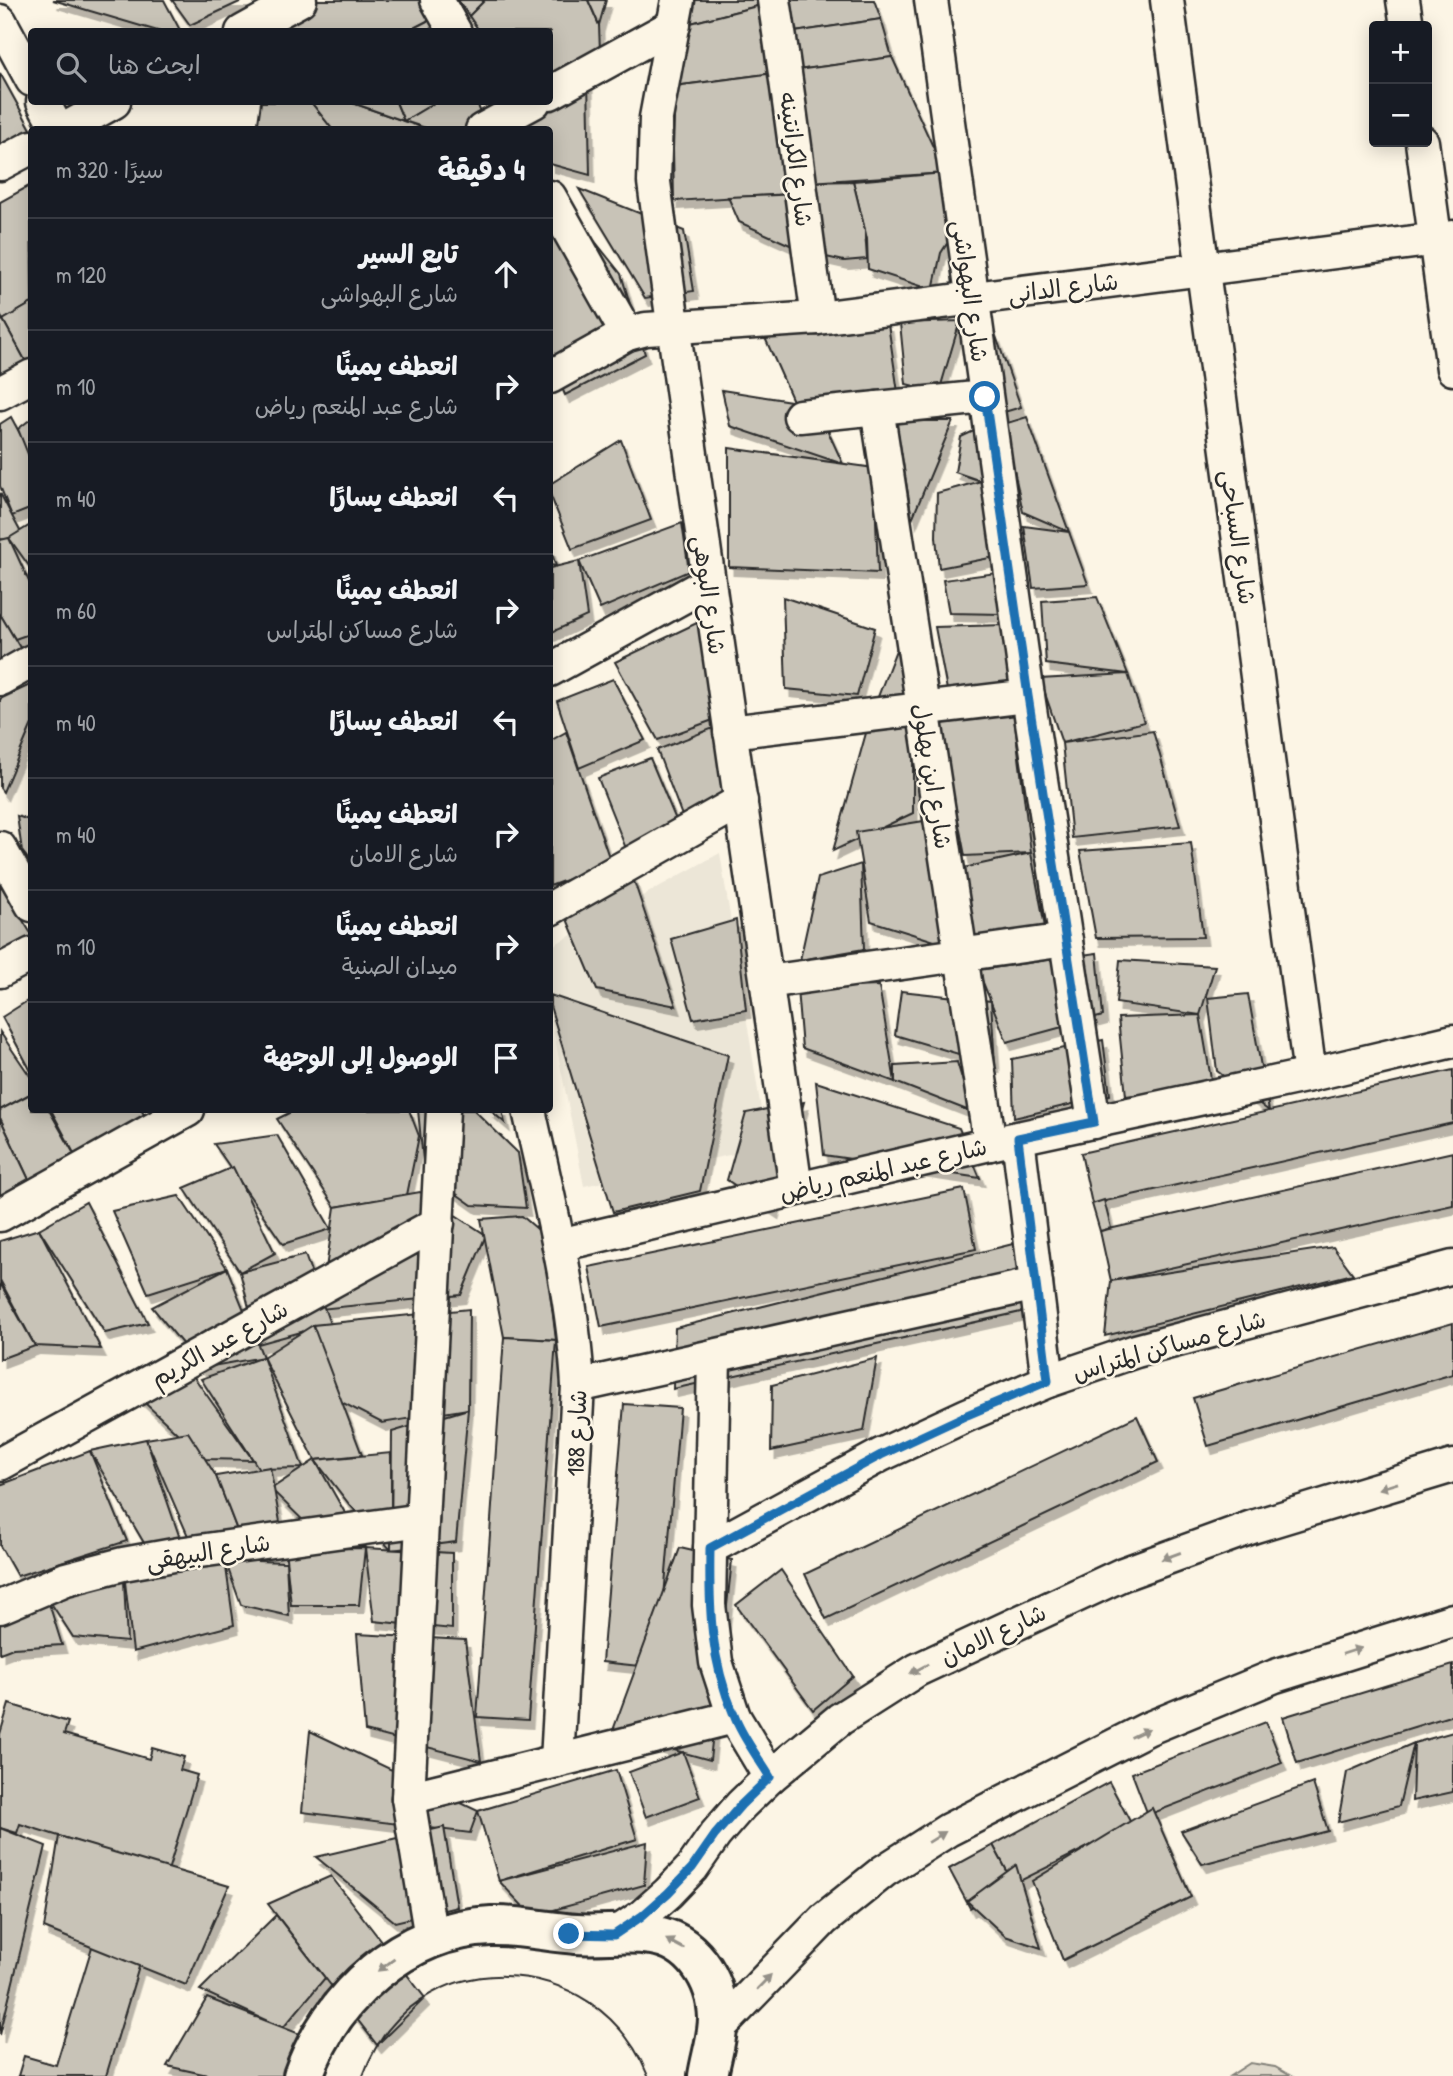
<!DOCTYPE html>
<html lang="ar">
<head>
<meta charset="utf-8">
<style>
	body { margin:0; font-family:"Patrick Hand","Playpen Sans Arabic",sans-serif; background:#20242c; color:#f1f3f6; direction:rtl }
	.controls { position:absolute; right:21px; top:21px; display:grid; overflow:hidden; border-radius:7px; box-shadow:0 4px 18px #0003 }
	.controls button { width:63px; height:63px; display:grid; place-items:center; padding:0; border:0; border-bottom:2px solid #363941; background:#171b24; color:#f1f3f6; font:35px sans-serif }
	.stop { position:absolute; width:21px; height:21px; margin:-16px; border:5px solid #1f6fb2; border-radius:50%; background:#fff }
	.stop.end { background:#1f6fb2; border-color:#fff; box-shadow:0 2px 7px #0008 }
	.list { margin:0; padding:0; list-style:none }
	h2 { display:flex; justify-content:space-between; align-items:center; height:91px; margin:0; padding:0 28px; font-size:30px }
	h2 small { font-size:23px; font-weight:400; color:#9ea1a6 }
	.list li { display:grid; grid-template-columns:46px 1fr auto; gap:21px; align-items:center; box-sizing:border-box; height:112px; padding:0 28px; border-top:2px solid #363941 }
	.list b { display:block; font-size:26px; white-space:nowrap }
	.list p { margin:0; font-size:23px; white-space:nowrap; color:#9ea1a6 }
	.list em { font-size:23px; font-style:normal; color:#9ea1a6 }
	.icon { flex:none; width:38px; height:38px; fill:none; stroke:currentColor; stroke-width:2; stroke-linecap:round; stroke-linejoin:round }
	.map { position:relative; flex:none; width:1453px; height:2076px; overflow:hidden; direction:ltr }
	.search { position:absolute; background:#171b24; box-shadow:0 4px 18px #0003; left:28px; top:28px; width:525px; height:77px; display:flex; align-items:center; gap:18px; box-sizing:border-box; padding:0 24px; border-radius:7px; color:#9ea1a6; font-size:26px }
	.panel { position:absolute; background:#171b24; box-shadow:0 4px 18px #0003; left:28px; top:126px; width:525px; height:987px; border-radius:7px; direction:rtl }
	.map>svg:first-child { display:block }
	.built { fill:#ece6d7 }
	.green { fill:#ded8ca; stroke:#84827a; stroke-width:2 }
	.building { fill:#c8c3b7; stroke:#2b2b2b; stroke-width:2; filter:url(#shadow) }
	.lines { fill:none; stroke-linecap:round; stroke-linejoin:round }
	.street-casing { stroke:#2b2b2b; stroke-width:37 }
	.secondary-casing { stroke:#2b2b2b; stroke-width:44 }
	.street { stroke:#fcf5e5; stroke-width:32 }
	.secondary { stroke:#fcf5e5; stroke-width:38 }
	.tram { stroke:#2b2b2b; stroke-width:2 }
	.oneway { fill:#949088 }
	.route { stroke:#1f6fb2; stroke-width:9 }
	.labels { text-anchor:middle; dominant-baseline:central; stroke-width:5; stroke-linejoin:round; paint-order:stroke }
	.street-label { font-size:24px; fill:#2b2b2b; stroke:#fcf5e5 }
</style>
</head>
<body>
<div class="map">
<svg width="1453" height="2076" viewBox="0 0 1453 2076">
	<defs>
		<filter id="shadow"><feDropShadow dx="4.5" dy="8" stdDeviation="0" flood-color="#0004"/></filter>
	</defs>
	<rect width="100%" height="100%" fill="#fcf5e5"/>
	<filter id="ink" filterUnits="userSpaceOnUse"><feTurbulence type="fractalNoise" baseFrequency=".0143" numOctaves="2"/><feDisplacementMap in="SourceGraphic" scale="14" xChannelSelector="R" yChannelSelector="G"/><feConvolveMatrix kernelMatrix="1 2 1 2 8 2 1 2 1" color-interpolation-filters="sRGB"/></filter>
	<g filter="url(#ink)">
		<path class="built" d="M720,853L767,1147L584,1186L550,1013V947Z"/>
		<path class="green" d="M1250,2063L1275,2067L1291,2076H1230Z"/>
		<g class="building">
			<path d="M53,0H164L181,32H161Z"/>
			<path d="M172,0H244L190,25Z"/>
			<path d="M318,0H424L435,17L406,32H265L266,26Z"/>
			<path d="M458,0H485L469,16Z"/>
			<path d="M485,0H588L599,25L600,51L550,83V32H480L469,16Z"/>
			<path d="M588,0H606L599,25L593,11Z"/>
			<path d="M685,0H761V5L687,24Z"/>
			<path d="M782,0H874L881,19L788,33Z"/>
			<path d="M761,5L774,73L675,86L687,24Z"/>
			<path d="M435,17L443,32H406Z"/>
			<path d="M881,19L892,57L790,71L788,33Z"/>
			<path d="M892,57L945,173L810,182L790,71Z"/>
			<path d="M0,73L32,131L0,150Z"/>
			<path d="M774,73L789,194L674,201L673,149L675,86Z"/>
			<path d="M588,79L590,175L550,164V130H526L522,124Z"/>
			<path d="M261,102H311L333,130H257Z"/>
			<path d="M311,102H350L421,127L423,130H333Z"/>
			<path d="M350,102H396L404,121Z"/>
			<path d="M396,102H436L404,121Z"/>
			<path d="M436,102H477L482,117L463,130H432L404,121Z"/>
			<path d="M945,173L961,222L941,253L933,290L868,269L867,239L853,181Z"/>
			<path d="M853,181L865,230L867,259L844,261L808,253L810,182Z"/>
			<path d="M31,185L32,303L3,320L0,315V202Z"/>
			<path d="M579,189L684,231L694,291L645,298Z"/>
			<path d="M800,194L808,253L739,222L728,197Z"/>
			<path d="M574,215L621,274L645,354L565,395L550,360V233Z"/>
			<path d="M32,303V359L26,362L3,320Z"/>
			<path d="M3,320L26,362L0,376V321Z"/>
			<path d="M960,321L939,392L906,384L900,323Z"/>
			<path d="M758,322L888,324L900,406L793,401Z"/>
			<path d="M996,336L1021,407L1001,413L991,350Z"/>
			<path d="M722,390L816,405L843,464L730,426Z"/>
			<path d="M11,417L32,456V508L12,516L0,486V424Z"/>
			<path d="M1027,417L1069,532L1023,512L1004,424Z"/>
			<path d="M32,418V464L18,429Z"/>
			<path d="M896,421H953L912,519Z"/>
			<path d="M978,429L981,481L955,472L961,437Z"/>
			<path d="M621,440L651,520L572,549L550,494V484Z"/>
			<path d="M729,448L874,468L878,573L729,567Z"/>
			<path d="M981,481L995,557L939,568L936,537L937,493Z"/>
			<path d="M0,493L12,516L26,542L0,539Z"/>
			<path d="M682,523L689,571L600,609L579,561Z"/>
			<path d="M32,524V570L9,538Z"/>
			<path d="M1024,526L1069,532L1088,584L1033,588Z"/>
			<path d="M9,538L32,588V633L15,639L0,614V540Z"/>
			<path d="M550,548L556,566L550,565Z"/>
			<path d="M579,561L587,616L550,633V568Z"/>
			<path d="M996,573L1002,614L949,613L943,580Z"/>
			<path d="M783,597L875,628L857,696L786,689Z"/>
			<path d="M1097,597L1128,674L1046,664L1042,601Z"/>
			<path d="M0,614L22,651L0,666Z"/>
			<path d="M701,621L724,716L658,740L615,662Z"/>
			<path d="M1005,625L1015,683L947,690L935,627Z"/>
			<path d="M901,637L910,698L876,702Z"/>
			<path d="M1128,674L1144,722L1062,743L1040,679Z"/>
			<path d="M613,679L645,740L579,768L557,701Z"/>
			<path d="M32,684V724L3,792L0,788V699Z"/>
			<path d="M1013,709L1031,853L965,856L939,722Z"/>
			<path d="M913,720V813L833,851L866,733Z"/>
			<path d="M721,725L735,797L684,821L657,750Z"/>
			<path d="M1153,731L1180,826L1072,838L1062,743Z"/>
			<path d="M566,732L611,863L550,886V741Z"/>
			<path d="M650,758L679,827L627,851L598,778Z"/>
			<path d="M17,816L32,821V864L22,851Z"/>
			<path d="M930,820L944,944L871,921L856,832Z"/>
			<path d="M1191,843L1203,937L1096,938L1080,851Z"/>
			<path d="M1031,853L1045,927L974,939L963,868Z"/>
			<path d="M861,864L864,949L800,960L818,878Z"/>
			<path d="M632,875L676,1006L597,990L564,912Z"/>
			<path d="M0,884L32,935V937L0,956Z"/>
			<path d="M736,920L746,1010L693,1019L671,939Z"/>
			<path d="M1097,953L1103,1016L1007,1042L978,970Z"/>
			<path d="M1120,960L1215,966L1200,1015L1116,1003Z"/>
			<path d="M879,986L895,1082L802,1048L797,989Z"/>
			<path d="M901,991L991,1001L995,1065L895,1035Z"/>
			<path d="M1248,994L1269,1111L1217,1071L1208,998Z"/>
			<path d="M550,995L728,1055L700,1191L613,1212L550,1006Z"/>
			<path d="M32,998V1073L2,1017Z"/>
			<path d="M1200,1015L1212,1085L1126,1096L1118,1018Z"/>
			<path d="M0,1032L32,1079V1093L0,1110Z"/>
			<path d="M1103,1040L1110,1095L1014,1118L1012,1059Z"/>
			<path d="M957,1062L972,1112L895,1082V1066Z"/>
			<path d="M1453,1070V1123L1092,1204L1081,1153Z"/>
			<path d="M816,1082L959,1128L980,1178L824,1155Z"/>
			<path d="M32,1093V1110H49L82,1168L31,1184L0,1118V1110Z"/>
			<path d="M804,1102L774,1211L727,1180L746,1113Z"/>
			<path d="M51,1110H141L154,1128L76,1157Z"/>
			<path d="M295,1110H409L419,1136L407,1195L335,1207L277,1119Z"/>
			<path d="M418,1110H474L518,1153L526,1208L472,1205L424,1171Z"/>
			<path d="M490,1110H502L505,1123Z"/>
			<path d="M0,1118L31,1184L0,1201Z"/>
			<path d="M277,1135L331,1229L283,1244L214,1144Z"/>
			<path d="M1453,1152V1205L1111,1281L1100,1231Z"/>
			<path d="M233,1167L275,1253L240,1272L184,1188Z"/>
			<path d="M964,1189L976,1249L601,1327L589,1267Z"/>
			<path d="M420,1192L486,1235L461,1295L320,1309L335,1207Z"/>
			<path d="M179,1196L227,1268L148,1293L112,1211Z"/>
			<path d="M1104,1200L1111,1228L1100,1231L1092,1204Z"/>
			<path d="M86,1202L148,1323L105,1333L39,1229Z"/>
			<path d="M522,1216L543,1234L556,1340L504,1337L481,1219Z"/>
			<path d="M39,1229L101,1349L35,1346L0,1280V1241Z"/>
			<path d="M1017,1243L1030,1310L673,1389L675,1328Z"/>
			<path d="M1333,1247L1353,1274L1105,1336L1111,1281Z"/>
			<path d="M305,1255L330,1324L258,1344L240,1272Z"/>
			<path d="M227,1268L263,1357L202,1368L152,1307Z"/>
			<path d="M0,1283L35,1346L0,1359Z"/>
			<path d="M469,1309L468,1409L382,1423L314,1388L313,1325Z"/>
			<path d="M1453,1323V1374L1208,1446L1193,1398Z"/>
			<path d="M313,1325L362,1455L315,1460L263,1357Z"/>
			<path d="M504,1337L556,1340L528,1720L477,1717Z"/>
			<path d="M263,1357L303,1468L259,1469L201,1379Z"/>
			<path d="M877,1358L864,1431L771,1451L772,1385Z"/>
			<path d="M184,1363L253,1460L205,1459L132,1391Z"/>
			<path d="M624,1404L680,1408L658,1668L602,1662Z"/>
			<path d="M468,1409L456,1542L391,1550L392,1432Z"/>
			<path d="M1137,1416L1158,1462L826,1619L805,1574Z"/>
			<path d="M188,1432L216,1476L249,1561L191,1543L146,1439Z"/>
			<path d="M146,1439L185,1553L147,1548L90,1451Z"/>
			<path d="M90,1451L127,1541L17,1576L0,1546V1485Z"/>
			<path d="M391,1453V1550L349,1504L315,1460Z"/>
			<path d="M315,1460L365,1548L318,1535L271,1489Z"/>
			<path d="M270,1467L285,1549L249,1561L216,1476Z"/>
			<path d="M365,1548L452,1553V1629L374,1621Z"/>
			<path d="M365,1548L359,1605H291L285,1549Z"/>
			<path d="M680,1548L732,1560L710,1760L612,1733Z"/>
			<path d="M225,1560L286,1562L289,1616L241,1605Z"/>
			<path d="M225,1560L234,1625L133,1652L123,1564Z"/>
			<path d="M781,1570L853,1676L813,1710L736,1605Z"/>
			<path d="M124,1581L127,1642L73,1637L47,1597Z"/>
			<path d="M47,1597L62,1645L13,1648L0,1653V1614Z"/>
			<path d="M357,1634L465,1640L481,1761L365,1731Z"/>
			<path d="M1453,1665V1715L1297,1763L1283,1717Z"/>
			<path d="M9,1704L68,1722L64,1734L149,1759L152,1748L184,1757L180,1770L197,1775L106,2076H18L24,2056L56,2065L120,1855L20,1824L17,1833L0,1828V1734Z"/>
			<path d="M1266,1722L1282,1763L1148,1815L1132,1773Z"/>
			<path d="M310,1731L478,1811L470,1833L302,1812Z"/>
			<path d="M1453,1732V1792L1412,1801L1414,1743Z"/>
			<path d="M1414,1743L1399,1806L1338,1822L1347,1772Z"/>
			<path d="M683,1752L700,1797L646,1817L629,1772Z"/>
			<path d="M616,1770L637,1839L499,1881L478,1811Z"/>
			<path d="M1109,1782L1132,1825L1014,1884L993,1845Z"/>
			<path d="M1313,1783L1328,1831L1202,1864L1181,1831Z"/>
			<path d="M1152,1808L1191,1897L1063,1960L1032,1881Z"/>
			<path d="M444,1827L457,1907L395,1922L316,1857Z"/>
			<path d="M0,1828L46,1846L0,2035Z"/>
			<path d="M59,1836L229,1886L186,1985L44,1928Z"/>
			<path d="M647,1842L644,1885L532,1916L499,1881Z"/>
			<path d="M993,1845L1014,1884L970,1908L949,1869Z"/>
			<path d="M1016,1865L1041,1948L1005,1936L967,1901Z"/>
			<path d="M331,1876L425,1998L377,2045L268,1904Z"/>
			<path d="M276,1915L325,1978L283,2028L200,1990Z"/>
			<path d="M207,1998L300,2034L286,2076H212L167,2066Z"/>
		</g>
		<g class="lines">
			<g class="street-casing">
				<g id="street">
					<path d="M437,0L455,32"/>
					<path d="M678,0L656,118L654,182C698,519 749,854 796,1189"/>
					<path d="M774,0C791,106 803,212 818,318"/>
					<path d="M931,0L1028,696L1094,1122"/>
					<path d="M1167,0L1310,1075"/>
					<path d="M1403,0L1407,26"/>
					<path d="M0,21L32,80"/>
					<path d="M242,32L300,0"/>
					<path d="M550,93L674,25"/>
					<path d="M43,102L58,130"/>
					<path d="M63,130L114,102"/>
					<path d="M482,130L534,102"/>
					<path d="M1422,142L1453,369"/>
					<path d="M0,164L32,147"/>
					<path d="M550,197L627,334"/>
					<path d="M550,377L627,334L646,329L818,318L1453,237"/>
					<path d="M0,393L32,376"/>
					<path d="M877,408L990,1144"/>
					<path d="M800,416L985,397"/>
					<path d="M550,670L708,583"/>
					<path d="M0,679L32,661"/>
					<path d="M730,732L1028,696"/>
					<path d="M0,848L32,905"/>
					<path d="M550,909L741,801"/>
					<path d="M0,971L32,954"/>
					<path d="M767,982L1066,940"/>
					<path d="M529,1110C549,1201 573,1292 578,1386L557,1761"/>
					<path d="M1018,1138L1048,1381"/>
					<path d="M0,1215L188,1110"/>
					<path d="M559,1245L990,1144L1310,1075L1453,1041"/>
					<path d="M714,1356L709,1605L716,1662L734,1717L770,1777"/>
					<path d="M578,1386L1036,1284"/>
					<path d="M0,1464L438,1223"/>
					<path d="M710,1548L881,1455L967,1415L1048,1381L1136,1351L1453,1267"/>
					<path d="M0,1607L66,1579L123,1564L185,1553L422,1520"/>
					<path d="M408,1798L734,1717"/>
					<path d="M614,1935L642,1916L668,1893L692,1868L715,1835L741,1805L770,1777L840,1719L917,1670L1123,1574L1252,1527L1453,1466"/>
					<path d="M431,1938L408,1798L443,1110"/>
					<path d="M716,2031L824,1919L884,1871L948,1830L1147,1729L1275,1676L1453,1620"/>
				</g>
			</g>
			<g class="secondary-casing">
				<path id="secondary" d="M303,2076C331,1996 404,1929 491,1926C519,1925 548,1932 576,1934C601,1936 626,1931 651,1935C692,1940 717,1979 718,2018C718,2037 711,2057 708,2076"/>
			</g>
			<use href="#street" class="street"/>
			<use href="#secondary" class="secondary"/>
			<path class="tram" d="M363,2076C411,1940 596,1945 648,2076"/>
		</g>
		<defs><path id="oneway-solid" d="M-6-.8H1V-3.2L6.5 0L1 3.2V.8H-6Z" transform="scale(1.75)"/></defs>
		<g class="oneway">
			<use href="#oneway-solid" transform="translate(1388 1486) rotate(163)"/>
			<use href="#oneway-solid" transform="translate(1171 1556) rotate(160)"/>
			<use href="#oneway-solid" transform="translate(1352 1651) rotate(-18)"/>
			<use href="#oneway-solid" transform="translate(919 1669) rotate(152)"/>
			<use href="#oneway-solid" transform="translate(1140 1733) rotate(-26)"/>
			<use href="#oneway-solid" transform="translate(937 1837) rotate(-32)"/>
			<use href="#oneway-solid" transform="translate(675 1944) rotate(-152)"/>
			<use href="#oneway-solid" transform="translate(386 1965) rotate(144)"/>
			<use href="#oneway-solid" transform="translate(764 1982) rotate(-46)"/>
		</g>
	</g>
	<g class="lines" filter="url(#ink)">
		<path class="route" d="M569,1934L614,1935L642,1916L668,1893L692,1868L715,1835L741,1805L770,1777C758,1757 742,1737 734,1715C710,1659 709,1608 710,1548L881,1455L967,1415L1048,1381L1018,1138L1094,1122L1028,696L985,397"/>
	</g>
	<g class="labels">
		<g class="street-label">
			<text transform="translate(797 159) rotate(83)">شارع الكرانتينه</text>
			<text transform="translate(1063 287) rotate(-7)">شارع الدانى</text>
			<text transform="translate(971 291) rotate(82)">شارع البهواشى</text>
			<text transform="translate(1239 537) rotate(82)">شارع السباحى</text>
			<text transform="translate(710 595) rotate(82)">شارع البوهى</text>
			<text transform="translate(933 776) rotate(81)">شارع ابن بهلول</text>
			<text transform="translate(883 1169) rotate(-13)">شارع عبد المنعم رياض</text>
			<text transform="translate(219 1343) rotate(-29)">شارع عبد الكريم</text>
			<text transform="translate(1169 1345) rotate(-16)">شارع مساكن المتراس</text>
			<text transform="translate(576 1433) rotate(-88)">شارع 188</text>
			<text transform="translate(208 1551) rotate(-9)">شارع البيهقى</text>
			<text transform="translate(993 1634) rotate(-25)">شارع الامان</text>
		</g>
	</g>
</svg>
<div class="controls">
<button>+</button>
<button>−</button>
</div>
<div class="stop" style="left:985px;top:397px"></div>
<div class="stop end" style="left:569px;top:1934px"></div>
<div class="search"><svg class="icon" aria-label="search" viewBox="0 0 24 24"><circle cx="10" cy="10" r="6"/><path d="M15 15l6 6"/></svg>ابحث هنا</div>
<section class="panel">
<h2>4 دقيقة<small>سيرًا · 320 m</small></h2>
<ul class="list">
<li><svg class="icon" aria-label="ahead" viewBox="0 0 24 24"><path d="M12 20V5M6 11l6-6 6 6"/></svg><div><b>تابع السير</b><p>شارع البهواشى</p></div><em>120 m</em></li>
<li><svg class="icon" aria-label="right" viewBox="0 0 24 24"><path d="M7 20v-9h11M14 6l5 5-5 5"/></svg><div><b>انعطف يمينًا</b><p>شارع عبد المنعم رياض</p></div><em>10 m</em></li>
<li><svg class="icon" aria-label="left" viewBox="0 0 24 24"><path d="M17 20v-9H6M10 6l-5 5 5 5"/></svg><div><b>انعطف يسارًا</b></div><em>40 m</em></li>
<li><svg class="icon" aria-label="right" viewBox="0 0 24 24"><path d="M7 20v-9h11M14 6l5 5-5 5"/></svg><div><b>انعطف يمينًا</b><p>شارع مساكن المتراس</p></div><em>60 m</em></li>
<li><svg class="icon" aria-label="left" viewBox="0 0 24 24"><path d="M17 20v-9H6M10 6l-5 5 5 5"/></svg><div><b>انعطف يسارًا</b></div><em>40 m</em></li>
<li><svg class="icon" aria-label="right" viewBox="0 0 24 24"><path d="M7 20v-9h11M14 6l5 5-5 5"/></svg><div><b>انعطف يمينًا</b><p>شارع الامان</p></div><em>40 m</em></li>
<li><svg class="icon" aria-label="right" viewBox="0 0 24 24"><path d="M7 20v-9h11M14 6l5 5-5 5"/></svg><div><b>انعطف يمينًا</b><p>ميدان الصنية</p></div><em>10 m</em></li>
<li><svg class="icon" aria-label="arrive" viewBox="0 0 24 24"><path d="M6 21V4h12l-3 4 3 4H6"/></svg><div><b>الوصول إلى الوجهة</b></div></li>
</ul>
</section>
</div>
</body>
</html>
